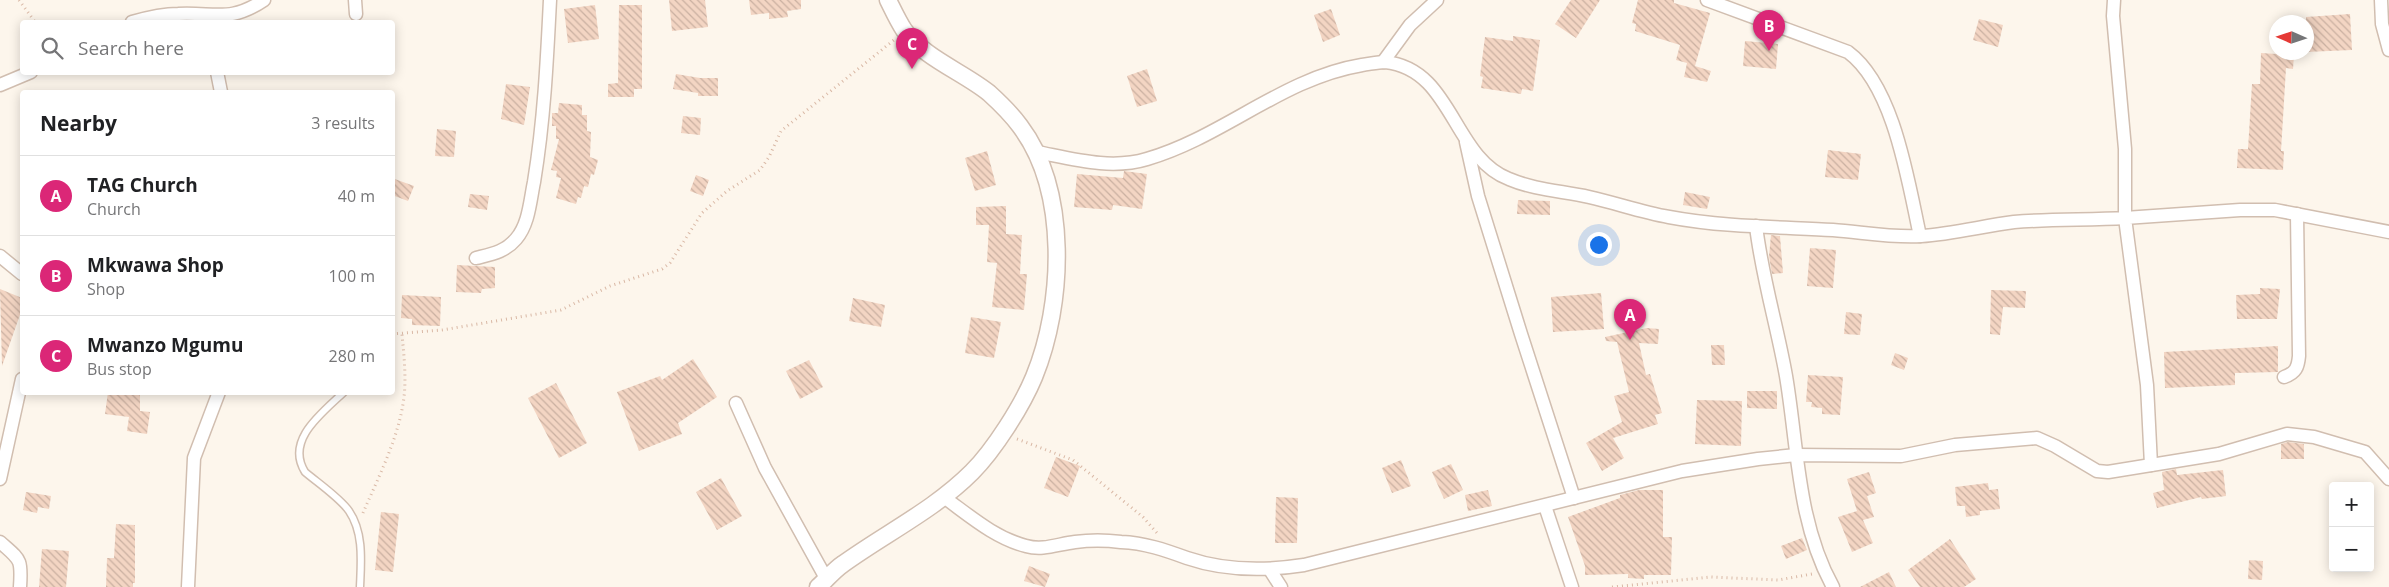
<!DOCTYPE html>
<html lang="en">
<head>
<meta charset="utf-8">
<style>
	body { margin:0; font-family:"Open Sans",sans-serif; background:#f6f6f6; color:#202124 }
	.controls { position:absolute; right:15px; bottom:15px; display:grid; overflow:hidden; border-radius:5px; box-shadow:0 2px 12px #0003 }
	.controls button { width:45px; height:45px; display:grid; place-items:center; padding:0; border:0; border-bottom:1px solid #e0e0e0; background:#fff; color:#202124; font:25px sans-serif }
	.compass { position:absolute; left:2269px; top:15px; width:45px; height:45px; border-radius:50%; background:#fff; box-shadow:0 2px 12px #0003; rotate:273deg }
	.you { position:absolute; left:1598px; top:244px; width:18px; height:18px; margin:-12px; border:4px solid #fff; border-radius:50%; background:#1a73e8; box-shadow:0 0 0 8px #1a73e833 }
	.badge { display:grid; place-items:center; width:32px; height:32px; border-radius:50%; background:#db2777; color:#fff; font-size:16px; font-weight:700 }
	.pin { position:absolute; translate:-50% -41px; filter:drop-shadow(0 1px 2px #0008) }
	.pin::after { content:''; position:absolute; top:26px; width:18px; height:15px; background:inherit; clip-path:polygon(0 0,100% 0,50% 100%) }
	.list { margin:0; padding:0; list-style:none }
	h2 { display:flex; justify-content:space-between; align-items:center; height:65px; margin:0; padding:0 20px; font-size:21px }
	h2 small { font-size:16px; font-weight:400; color:#757577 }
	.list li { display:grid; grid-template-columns:32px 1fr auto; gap:15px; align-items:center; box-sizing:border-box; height:80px; padding:0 20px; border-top:1px solid #e0e0e0 }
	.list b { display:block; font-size:19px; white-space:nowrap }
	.list p { margin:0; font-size:16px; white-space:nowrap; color:#757577 }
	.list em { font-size:16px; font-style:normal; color:#757577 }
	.icon { flex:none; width:28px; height:28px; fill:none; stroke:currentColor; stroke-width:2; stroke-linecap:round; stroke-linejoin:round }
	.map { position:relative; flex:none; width:2389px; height:587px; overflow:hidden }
	.search { position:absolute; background:#fff; box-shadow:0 2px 12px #0003; left:20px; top:20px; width:375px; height:55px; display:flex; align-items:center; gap:12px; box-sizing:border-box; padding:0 18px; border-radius:5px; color:#757577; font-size:19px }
	.panel { position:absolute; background:#fff; box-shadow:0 2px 12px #0003; left:20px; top:90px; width:375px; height:305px; border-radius:5px }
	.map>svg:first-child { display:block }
	.building { fill:url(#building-back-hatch) }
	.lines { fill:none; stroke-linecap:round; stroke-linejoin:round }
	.service-casing { stroke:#d1beb0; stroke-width:9 }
	.minor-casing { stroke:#d1beb0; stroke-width:15 }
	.tertiary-casing { stroke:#d1beb0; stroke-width:19 }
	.path { stroke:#d9b8a5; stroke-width:3; stroke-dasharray:1 4; stroke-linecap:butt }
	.service { stroke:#fff; stroke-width:6 }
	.minor { stroke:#fff; stroke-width:12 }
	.tertiary { stroke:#fff; stroke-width:16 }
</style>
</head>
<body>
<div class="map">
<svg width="2389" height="587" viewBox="0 0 2389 587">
	<defs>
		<pattern id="building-back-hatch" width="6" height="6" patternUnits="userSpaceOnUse" patternTransform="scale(1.25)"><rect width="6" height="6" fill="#f3d5c3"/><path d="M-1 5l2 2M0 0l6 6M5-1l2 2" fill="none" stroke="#cab0a1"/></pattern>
	</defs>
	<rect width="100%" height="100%" fill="#fdf6ec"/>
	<g class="building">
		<path d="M669,0H705L708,27L672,31Z"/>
		<path d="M749,0H801V9L787,11L788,17L769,19V13L751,15Z"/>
		<path d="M1571,0H1600L1576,38L1555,24Z"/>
		<path d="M1638,0H1674V3L1710,13L1695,66L1711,71L1707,82L1684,77L1687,63L1676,60L1680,45L1635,31L1636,24L1632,23Z"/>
		<path d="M595,5L599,39L568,43L564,9Z"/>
		<path d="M619,5H642V89H634V97H608V84L618,83Z"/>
		<path d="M1331,9L1340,35L1323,42L1314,15Z"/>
		<path d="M2350,14L2352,50L2306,52V17Z"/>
		<path d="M1979,19L2003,25L1998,47L1973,40Z"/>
		<path d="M1513,36L1540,40L1533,91L1522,89L1521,94L1481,88L1483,77L1480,76L1485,37L1513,41Z"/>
		<path d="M1745,41L1778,44L1776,69L1743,66Z"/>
		<path d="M2261,53L2294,55L2293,69L2286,68L2281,151H2284L2283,170L2237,168L2238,149H2248L2252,84H2260Z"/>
		<path d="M1147,69L1157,101L1137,107L1127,76Z"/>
		<path d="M676,74L700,78H718V96H698V93L673,89Z"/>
		<path d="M506,84L530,87L524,125L501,119Z"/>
		<path d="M559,103L582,105V115H587V131L591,132L590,157L598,160L594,175L591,174L588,187L584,186L581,198L578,197L576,204L556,198L561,178L556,177L557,171L551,170L559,139H556V126H552V113H558Z"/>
		<path d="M683,116L701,118L700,135L681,133Z"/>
		<path d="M437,129L456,131L454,157L435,156Z"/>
		<path d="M1828,150L1861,154L1858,180L1825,177Z"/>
		<path d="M987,151L996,185L975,191L965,158Z"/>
		<path d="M1124,171L1147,174L1142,209L1113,205L1112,210L1074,207L1077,174L1123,178Z"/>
		<path d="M696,175L709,180L703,196L690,191Z"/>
		<path d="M392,178L414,186L408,201L392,195Z"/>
		<path d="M1685,192L1710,197L1707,209L1683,205Z"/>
		<path d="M470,194L489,196L487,210L468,207Z"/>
		<path d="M1518,200L1550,201V215L1517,214Z"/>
		<path d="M1006,206V234L1022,235L1020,274H1027L1024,310L992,307L997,263L987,262L989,225H976V207Z"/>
		<path d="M1771,235L1780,236L1783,273L1772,274L1769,256Z"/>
		<path d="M1810,248L1836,250L1833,288L1807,286Z"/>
		<path d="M457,265L495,267V288L482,289L481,293L456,292Z"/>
		<path d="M2260,288L2280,289L2277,319H2237L2236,295L2260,294Z"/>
		<path d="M0,289L22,298V309L2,366Z"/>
		<path d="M1991,290L2026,291L2025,308L2003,307L2000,335L1990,334Z"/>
		<path d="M1601,293L1604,329L1553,332L1551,297Z"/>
		<path d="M402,295L441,297L440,326L412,325V319L401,318Z"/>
		<path d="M853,298L885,305L881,327L849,321Z"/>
		<path d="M1846,312L1862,314L1860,335L1844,334Z"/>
		<path d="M971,317L1001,322L994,358L965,353Z"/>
		<path d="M1647,328L1659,329L1658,344L1639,343L1646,375L1650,374L1662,413L1655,415L1658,424L1613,438L1624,458L1602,471L1586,443L1622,422L1614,396L1629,392L1617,342L1606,341L1605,337Z"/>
		<path d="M1711,345H1724L1725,365H1712Z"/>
		<path d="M2278,346V372L2235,373V385L2165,388L2164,352Z"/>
		<path d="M1895,353L1908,358L1904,370L1891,365Z"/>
		<path d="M693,359L717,397L678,423L682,434L639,451L617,392L660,376L662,380Z"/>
		<path d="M809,360L823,387L800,399L786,371Z"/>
		<path d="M1808,375L1843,377L1840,415L1822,414V408L1811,407L1812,402H1806Z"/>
		<path d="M556,383L587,443L559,458L528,398Z"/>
		<path d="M1747,391H1777V409L1747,408Z"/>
		<path d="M108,392H140V411L150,412L147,434L127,431L129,417L105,414Z"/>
		<path d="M1697,400L1742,401L1741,446L1695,444Z"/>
		<path d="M2288,442L2304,444V459H2281V444Z"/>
		<path d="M1056,457L1080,466L1068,497L1044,488Z"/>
		<path d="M1401,460L1411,486L1392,493L1382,468Z"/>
		<path d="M1451,464L1463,490L1444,499L1432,472Z"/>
		<path d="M2176,469L2177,475L2223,470L2226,496L2202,499L2201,497L2157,508L2153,493L2164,490L2162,472Z"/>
		<path d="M1869,472L1876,493L1867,496L1874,517L1863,520L1873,543L1852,552L1838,517L1857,511L1847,479Z"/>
		<path d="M721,478L742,516L717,530L696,492Z"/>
		<path d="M1988,483L1989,490L1998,489L2000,509L1980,511V515L1966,517L1965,506H1957L1955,487Z"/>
		<path d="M1488,490L1492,506L1468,511L1465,495Z"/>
		<path d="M1639,490H1663V537H1672L1671,575H1644V579L1628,578V574L1585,575V566L1568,517L1620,498V495Z"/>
		<path d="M26,492L51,496L49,509L38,507L37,513L23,510Z"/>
		<path d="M1276,497L1298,498L1297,543H1275Z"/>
		<path d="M381,512L399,514L393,572L375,570Z"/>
		<path d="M116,524L135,525V583H133V587H106L107,558H114Z"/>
		<path d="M1802,538L1807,550L1786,559L1781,546Z"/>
		<path d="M1950,539L1976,579L1964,587H1920L1908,570Z"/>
		<path d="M42,549L69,551L66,587H39Z"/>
		<path d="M2249,560L2263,561L2262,580L2248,579Z"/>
		<path d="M1029,566L1050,574L1045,587L1024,581Z"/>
		<path d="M1889,572L1896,587H1860Z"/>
	</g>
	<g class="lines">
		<g class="service-casing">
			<path id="service" d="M344,392C322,413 285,440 305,472C318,483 340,498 349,511C364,533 361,562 360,587"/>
		</g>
		<g class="minor-casing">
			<g id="minor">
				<path d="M355,0L356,14"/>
				<path d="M1707,0L1848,52C1894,86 1908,181 1920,236"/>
				<path d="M2381,0L2382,24L2389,50"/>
				<path d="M132,22C146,18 163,14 178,14C215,12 230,23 264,0"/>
				<path d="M1383,62L1410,25L1437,0"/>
				<path d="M217,72L221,92"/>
				<path d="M0,85L31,72"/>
				<path d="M1466,142L1478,196L1521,334L1574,498"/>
				<path d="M1037,152C1073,159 1111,170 1147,159C1223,137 1283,78 1362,65C1370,64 1378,62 1385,62C1453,69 1452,157 1509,179C1535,190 1562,191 1589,197C1616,203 1641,212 1669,217C1722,227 1778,227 1833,230C1861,232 1892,238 1921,236C1952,234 1983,226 2014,222C2051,219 2088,220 2125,218V149L2113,16L2114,0"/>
				<path d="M1756,226C1762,277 1777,325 1786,376C1798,447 1797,522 1833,587"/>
				<path d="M0,256L22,274"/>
				<path d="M476,258C492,254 505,252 516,239C529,224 530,201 534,182C544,121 547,61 550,0"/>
				<path d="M2284,377C2296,373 2298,367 2299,356L2297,214"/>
				<path d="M736,403L765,468L827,580"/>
				<path d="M2151,465L2147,385L2125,218L2240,210H2275L2389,232"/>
				<path d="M0,479L22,379"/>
				<path d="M945,498C970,516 995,538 1026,546C1043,551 1058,544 1075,542C1090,540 1105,540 1121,542C1145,543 1165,550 1187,558C1225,571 1265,571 1304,565L1682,471L1758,459L1796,455L1901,456L1955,445L2037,438L2055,446L2097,471L2108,472L2219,454L2287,434L2314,437L2365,452L2389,479"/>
				<path d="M1545,506L1572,587"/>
				<path d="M0,542C20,560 22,558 20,587"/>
				<path d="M1270,570L1281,587"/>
				<path d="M188,587L194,458L219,392"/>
			</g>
		</g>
		<g class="tertiary-casing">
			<path id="tertiary" d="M818,587C826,580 834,570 843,564C886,533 934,510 972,472C994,450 1022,406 1034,377C1064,304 1069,191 1020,126C1012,115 1000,103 989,93C963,72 924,58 904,30C898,21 893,10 888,0"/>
		</g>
		<g class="path">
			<path d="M19,0L35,22"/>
			<path d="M392,334L442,330L561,310L610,286L662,269L670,263L702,213L727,191L760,170L769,157L781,131L894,40"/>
			<path d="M1017,439L1073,460L1143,517L1157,533"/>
			<path d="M363,513C378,478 397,441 403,404C407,381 404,357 402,334"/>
			<path d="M1612,587L1711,577L1778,580L1812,574"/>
		</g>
		<use href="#service" class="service"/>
		<use href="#minor" class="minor"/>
		<use href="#tertiary" class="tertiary"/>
	</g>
</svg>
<div class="controls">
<button>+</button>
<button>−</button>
</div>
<svg class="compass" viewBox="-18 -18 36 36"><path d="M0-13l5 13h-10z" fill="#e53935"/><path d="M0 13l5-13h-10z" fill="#757577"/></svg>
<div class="you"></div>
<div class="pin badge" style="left:1630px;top:340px">A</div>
<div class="pin badge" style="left:1769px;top:51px">B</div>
<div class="pin badge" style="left:912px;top:69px">C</div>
<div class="search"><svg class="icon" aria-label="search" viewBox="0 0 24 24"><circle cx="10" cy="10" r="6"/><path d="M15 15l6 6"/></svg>Search here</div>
<section class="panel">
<h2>Nearby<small>3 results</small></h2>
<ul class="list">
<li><span class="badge">A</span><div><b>TAG Church</b><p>Church</p></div><em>40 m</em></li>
<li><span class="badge">B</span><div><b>Mkwawa Shop</b><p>Shop</p></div><em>100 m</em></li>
<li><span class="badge">C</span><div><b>Mwanzo Mgumu</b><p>Bus stop</p></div><em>280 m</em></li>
</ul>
</section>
</div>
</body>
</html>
